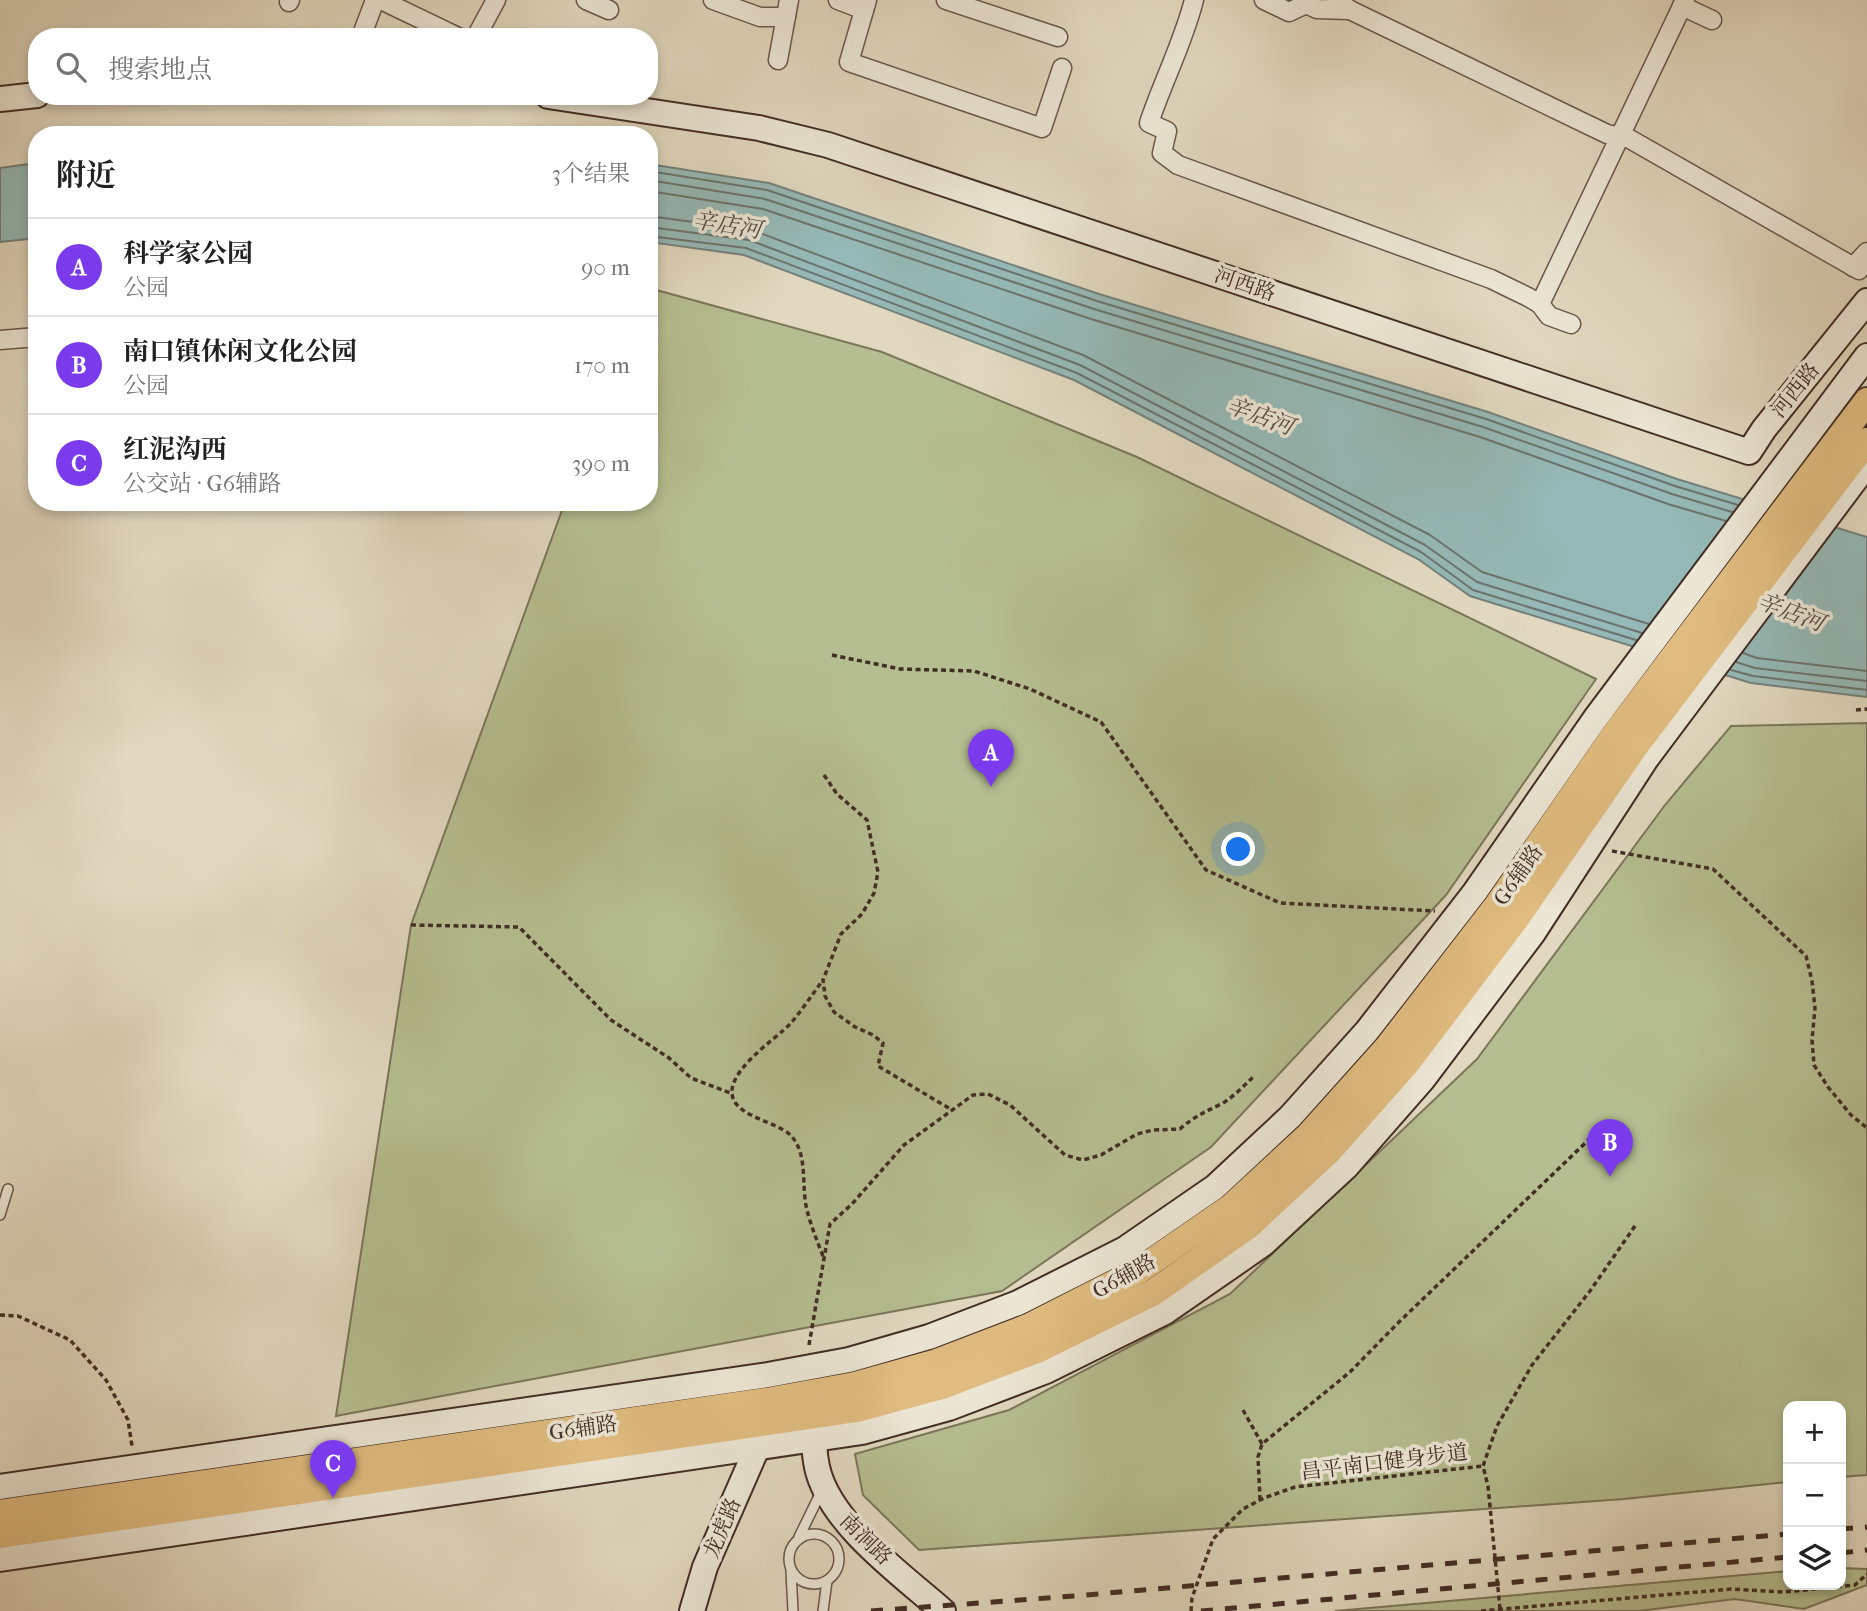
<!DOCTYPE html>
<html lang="zh">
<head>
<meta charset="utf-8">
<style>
	body { margin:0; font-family:"IM FELL French Canon","Noto Serif SC",serif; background:#f2f2f2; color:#222 }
	.controls { position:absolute; right:21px; bottom:21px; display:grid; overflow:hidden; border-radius:14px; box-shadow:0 4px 10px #0003 }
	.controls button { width:63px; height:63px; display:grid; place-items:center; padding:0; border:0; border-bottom:2px solid #e0e0e0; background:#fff; color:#222; font:35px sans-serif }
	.you { position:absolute; left:1239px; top:850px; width:24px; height:24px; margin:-18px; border:5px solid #fff; border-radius:50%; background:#1a73e8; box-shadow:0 0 0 10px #1a73e833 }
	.badge { display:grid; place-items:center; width:46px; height:46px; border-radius:50%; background:#7c3aed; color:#fff; font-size:23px; font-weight:700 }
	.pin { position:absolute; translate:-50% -58px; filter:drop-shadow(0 2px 4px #0008) }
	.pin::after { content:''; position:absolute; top:37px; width:24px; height:21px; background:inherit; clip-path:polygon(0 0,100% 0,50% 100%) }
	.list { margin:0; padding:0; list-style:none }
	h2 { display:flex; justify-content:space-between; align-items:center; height:91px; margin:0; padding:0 28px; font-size:30px }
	h2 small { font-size:23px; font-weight:400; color:#767676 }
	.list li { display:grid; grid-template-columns:46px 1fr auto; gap:21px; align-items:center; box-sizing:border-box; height:98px; padding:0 28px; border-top:2px solid #e0e0e0 }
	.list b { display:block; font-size:26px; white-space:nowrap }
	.list p { margin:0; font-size:23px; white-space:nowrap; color:#767676 }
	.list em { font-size:23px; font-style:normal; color:#767676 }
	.icon { flex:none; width:38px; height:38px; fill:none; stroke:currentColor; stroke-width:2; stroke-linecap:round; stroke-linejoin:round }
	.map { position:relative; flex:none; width:1867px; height:1611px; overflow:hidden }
	.search { position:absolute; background:#fff; box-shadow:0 4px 10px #0003; left:28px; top:28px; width:630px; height:77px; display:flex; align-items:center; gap:18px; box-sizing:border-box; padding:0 24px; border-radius:28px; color:#767676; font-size:26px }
	.panel { position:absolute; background:#fff; box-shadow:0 4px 10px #0003; left:28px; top:126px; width:630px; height:385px; border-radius:28px }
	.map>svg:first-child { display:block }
	.green { fill:#b5be90; stroke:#7c765a; stroke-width:2 }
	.water { fill:#95b9b6; stroke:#74817c; stroke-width:2 }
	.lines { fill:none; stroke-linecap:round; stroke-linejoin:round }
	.shore { stroke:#6c736e; stroke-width:2 }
	.lane-casing { stroke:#6a584c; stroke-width:12 }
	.street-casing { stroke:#6a584c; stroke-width:21 }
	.secondary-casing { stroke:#422d25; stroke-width:28 }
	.primary-casing { stroke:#422d25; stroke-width:30 }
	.path { stroke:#422d25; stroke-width:3.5; stroke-dasharray:5 3.5; stroke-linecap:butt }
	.lane { stroke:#ece6d5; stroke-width:9 }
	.street { stroke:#ece6d5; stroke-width:18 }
	.secondary { stroke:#ece6d5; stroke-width:24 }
	.primary { stroke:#e0bc80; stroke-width:26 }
	.rail { stroke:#422d25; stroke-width:5; stroke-dasharray:12 12; stroke-linecap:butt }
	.labels { text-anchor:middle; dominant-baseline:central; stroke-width:7; stroke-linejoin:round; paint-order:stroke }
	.street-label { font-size:21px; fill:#422d25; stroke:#ece6d5 }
	.water-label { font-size:23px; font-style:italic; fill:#534942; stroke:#ece6d5 }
</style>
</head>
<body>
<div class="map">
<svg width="1867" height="1611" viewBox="0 0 1867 1611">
	<rect width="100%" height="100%" fill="#e1d8bf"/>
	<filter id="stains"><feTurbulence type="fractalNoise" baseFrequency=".00286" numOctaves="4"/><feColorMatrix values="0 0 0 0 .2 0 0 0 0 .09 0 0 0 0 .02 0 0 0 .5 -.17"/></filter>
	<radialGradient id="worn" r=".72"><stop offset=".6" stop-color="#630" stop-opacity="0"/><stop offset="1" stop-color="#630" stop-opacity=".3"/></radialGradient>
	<g class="green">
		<path d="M649,288L882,352L1137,457L1596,679L1446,895L1211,1147L1002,1291L336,1416L411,925L565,502H649Z"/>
		<path d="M1867,723V1475L1841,1477V1406H1788V1482L1624,1499L919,1550L863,1495L855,1454L1009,1410L1230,1294L1477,1059L1665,805L1731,726Z"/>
		<path d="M1841,1568L1867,1569V1585L1804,1609L1735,1599L1639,1611H1335L1788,1571V1585H1841Z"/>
	</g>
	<g class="water">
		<path d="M37,163V238L0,242V168Z"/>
		<path d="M649,164L769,183L1099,294L1488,412L1677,479L1867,537V697L1751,683L1470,596L1418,559L1074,380L744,255L649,242Z"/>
	</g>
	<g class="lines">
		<g class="shore">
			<path d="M649,171L767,190L1097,301L1486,419L1675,486L1738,505"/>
			<path d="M649,180L765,199L1094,309L1483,427L1672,494L1732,512"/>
			<path d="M649,191L763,209L1091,319L1480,437L1668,504L1726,521"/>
			<path d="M649,216L752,230L1083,355L1430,535L1482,572L1649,624"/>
			<path d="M649,227L749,240L1080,365L1425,545L1477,582L1642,633"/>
			<path d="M649,236L746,248L1077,373L1421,552L1473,590L1636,640"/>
			<path d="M1743,653L1757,658L1867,671"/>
			<path d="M1736,662L1755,668L1867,681"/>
			<path d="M1731,670L1753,676L1867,690"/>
		</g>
		<g class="lane-casing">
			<g id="lane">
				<path d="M0,1215L8,1189"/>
				<circle cx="814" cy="1559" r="25"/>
				<path d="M799,1537L822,1490"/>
				<path d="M791,1571L793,1611"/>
				<path d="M823,1611L827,1581"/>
			</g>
		</g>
		<g class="street-casing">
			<g id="street">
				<path d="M381,0L458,37"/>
				<path d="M586,0L609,10"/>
				<path d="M713,0L760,17H786"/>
				<path d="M838,0L864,10"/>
				<path d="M867,0L849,62L1042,128L1062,68"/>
				<path d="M946,0L1058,37"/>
				<path d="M1194,0C1183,43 1163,81 1149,123L1167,131L1162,153L1178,165L1491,279L1528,297L1540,304L1549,316L1571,324"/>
				<path d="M1264,0L1289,12L1306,4L1317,9L1350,10"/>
				<path d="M1336,0L1350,10L1607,134L1628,138L1859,270"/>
				<path d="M289,2L290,0"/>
				<path d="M1682,6L1712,20"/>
				<path d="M361,37L375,0"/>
				<path d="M476,37L496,0"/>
				<path d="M778,60L789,0"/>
				<path d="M1853,267L1867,252"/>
				<path d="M1540,304L1685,0"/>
				<path d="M0,340L37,337"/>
			</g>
		</g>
		<g class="secondary-casing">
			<g id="secondary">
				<path d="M548,96L759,128L828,145L1749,452L1764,429L1867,301"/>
				<path d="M0,99L37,95"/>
				<path d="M812,1424C814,1438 814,1453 817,1467C829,1523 901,1574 943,1611"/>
				<path d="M0,1487L768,1375L849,1360L929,1337L1018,1303L1125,1249L1215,1187L1290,1117L1367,1031L1475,892L1595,719L1867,356"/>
				<path d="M0,1559L862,1432L949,1408L1046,1371L1165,1312L1263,1244L1346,1167L1423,1079L1533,933L1646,759L1867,464"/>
				<path d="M692,1611L705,1567L757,1448"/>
			</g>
		</g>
		<g class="primary-casing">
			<g id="primary">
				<path d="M0,1513L772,1400L855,1385L937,1362L1028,1327L1138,1271L1231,1207L1309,1135L1387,1048L1496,907L1615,734L1867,401"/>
				<path d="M0,1535L857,1409L942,1386L1037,1350L1154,1292L1248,1226L1329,1151L1406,1064L1515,920L1634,748L1867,441"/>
			</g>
		</g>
		<g class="path">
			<path d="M832,655L900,669L974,671L1030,689L1101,722L1206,870L1280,903L1435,911"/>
			<path d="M1856,710L1867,709"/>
			<path d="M824,775L837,794L867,820L878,872L874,893L862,914L841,934L823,980L825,996L834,1012L855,1027L873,1035L883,1043L878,1066L952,1110"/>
			<path d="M1612,851L1713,869L1806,956L1812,981L1815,1008L1812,1040L1814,1065L1828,1087L1851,1115L1867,1128"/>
			<path d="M411,925L519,927L611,1020L669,1058L691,1078L733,1094"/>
			<path d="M823,1256C817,1241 811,1226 807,1210C801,1187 808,1157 793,1138C784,1125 752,1120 738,1106C712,1079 777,1039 791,1023C802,1010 812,995 823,980"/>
			<path d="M0,1315L18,1316L70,1340L106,1380L128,1420L132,1446"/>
			<path d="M809,1345L830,1224L852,1204L904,1145L973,1095L988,1094L1010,1105L1065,1155L1083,1160L1101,1155L1137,1134L1153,1130L1180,1129C1193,1117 1207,1111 1223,1103C1234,1096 1244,1086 1253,1077"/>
			<path d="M1243,1410L1262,1444"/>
			<path d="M1260,1500L1258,1457L1262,1444L1350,1372L1399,1322L1604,1125"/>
			<path d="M1500,1609L1488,1486L1483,1466L1497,1426L1532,1365L1590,1291L1635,1226"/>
			<path d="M1191,1611L1192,1598L1213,1539L1243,1509L1264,1498L1295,1487L1483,1466"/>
			<path d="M1481,1611L1731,1589L1784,1592L1855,1585L1867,1574"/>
		</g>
		<use href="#lane" class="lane"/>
		<use href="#street" class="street"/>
		<use href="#secondary" class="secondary"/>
		<use href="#primary" class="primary"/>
		<g class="rail">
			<path d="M1841,1529L1867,1527"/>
			<path d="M1841,1553L1867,1550"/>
			<path d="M871,1611L1074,1596L1788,1534"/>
			<path d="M1201,1611L1788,1557"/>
		</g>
	</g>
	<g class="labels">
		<g class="street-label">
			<text transform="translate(1245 284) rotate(19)">河西路</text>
			<text transform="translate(1795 390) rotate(-51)">河西路</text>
			<text transform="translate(1518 875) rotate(-55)">G6辅路</text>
			<text transform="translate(1124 1276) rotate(-29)">G6辅路</text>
			<text transform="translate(583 1428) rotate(-8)">G6辅路</text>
			<text transform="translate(1384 1462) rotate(-7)">昌平南口健身步道</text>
			<text transform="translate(722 1528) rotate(-67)">龙虎路</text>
			<text transform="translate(866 1539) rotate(45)">南涧路</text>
		</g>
		<g class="water-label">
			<text transform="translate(727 225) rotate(9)">辛店河</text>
			<text transform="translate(1260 416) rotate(20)">辛店河</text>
			<text transform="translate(1791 612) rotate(21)">辛店河</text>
		</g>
	</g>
	<rect width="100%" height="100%" filter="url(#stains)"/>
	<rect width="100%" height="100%" fill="url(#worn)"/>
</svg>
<div class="controls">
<button>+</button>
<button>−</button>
<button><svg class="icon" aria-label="layers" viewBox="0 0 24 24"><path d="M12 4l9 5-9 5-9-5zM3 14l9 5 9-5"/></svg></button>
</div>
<div class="you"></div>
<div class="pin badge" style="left:991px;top:787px">A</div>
<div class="pin badge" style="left:1610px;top:1177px">B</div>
<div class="pin badge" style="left:333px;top:1498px">C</div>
<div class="search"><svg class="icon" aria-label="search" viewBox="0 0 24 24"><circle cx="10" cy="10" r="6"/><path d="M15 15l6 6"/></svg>搜索地点</div>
<section class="panel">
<h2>附近<small>3个结果</small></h2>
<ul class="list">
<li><span class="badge">A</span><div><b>科学家公园</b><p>公园</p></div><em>90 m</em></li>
<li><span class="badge">B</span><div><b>南口镇休闲文化公园</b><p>公园</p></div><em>170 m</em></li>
<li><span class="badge">C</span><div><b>红泥沟西</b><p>公交站 · G6辅路</p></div><em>390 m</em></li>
</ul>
</section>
</div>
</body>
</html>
